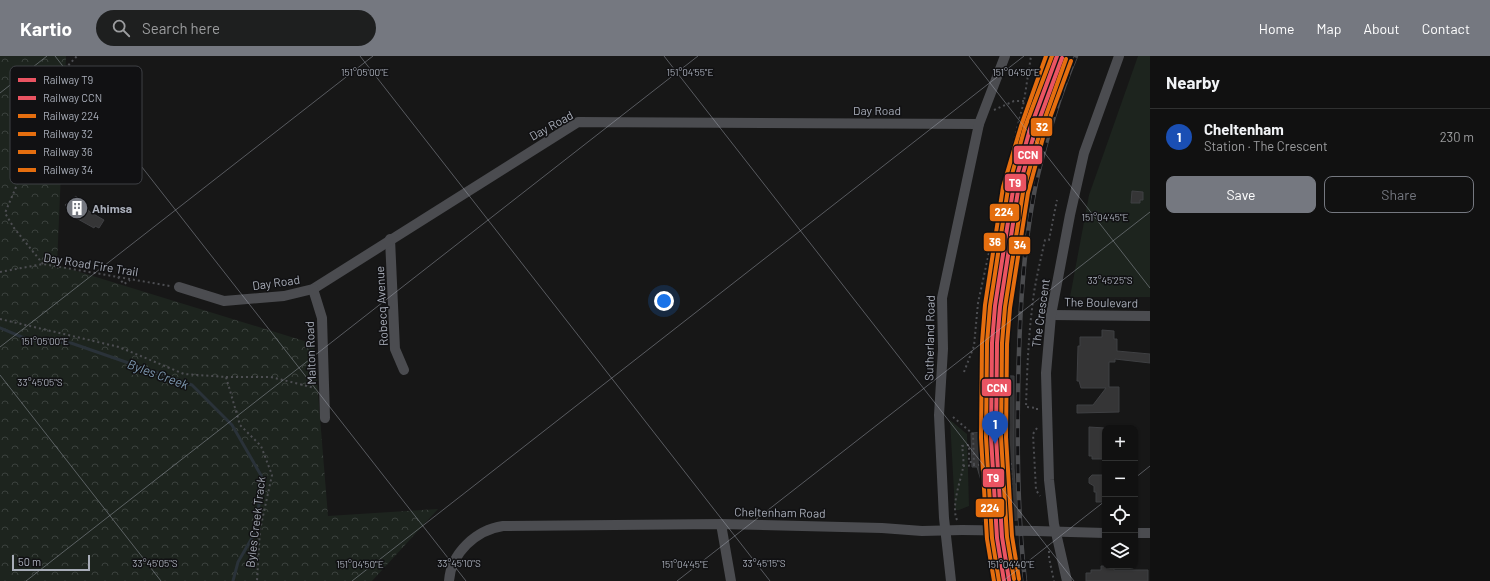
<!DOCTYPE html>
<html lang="en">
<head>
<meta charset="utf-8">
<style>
	body { margin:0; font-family:Barlow,sans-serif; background:#1e1f1f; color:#f1f3f6 }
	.controls { position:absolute; right:12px; bottom:12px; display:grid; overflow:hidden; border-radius:8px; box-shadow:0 1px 3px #0004 }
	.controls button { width:36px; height:36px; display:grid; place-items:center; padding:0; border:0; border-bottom:1px solid #303131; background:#111; color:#f1f3f6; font:20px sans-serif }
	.scale { position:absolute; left:12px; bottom:10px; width:78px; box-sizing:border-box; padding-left:4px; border:2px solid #a8adb8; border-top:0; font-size:11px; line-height:14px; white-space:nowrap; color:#a8adb8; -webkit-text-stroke:3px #111113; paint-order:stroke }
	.you { position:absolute; left:664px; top:245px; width:14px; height:14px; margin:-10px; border:3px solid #fff; border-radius:50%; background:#1a73e8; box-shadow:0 0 0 6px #1a73e833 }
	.badge { display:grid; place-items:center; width:26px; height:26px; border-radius:50%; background:#757880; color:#fff; font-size:13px; font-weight:700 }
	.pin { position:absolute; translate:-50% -33px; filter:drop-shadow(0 1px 2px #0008) }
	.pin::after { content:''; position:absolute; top:21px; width:14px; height:12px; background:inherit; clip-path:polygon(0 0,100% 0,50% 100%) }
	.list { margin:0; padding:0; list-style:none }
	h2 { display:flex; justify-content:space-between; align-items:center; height:52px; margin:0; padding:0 16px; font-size:17px }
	h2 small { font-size:13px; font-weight:400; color:#9c9d9f }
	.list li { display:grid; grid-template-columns:26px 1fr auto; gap:12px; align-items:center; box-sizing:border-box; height:56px; padding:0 16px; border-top:1px solid #303131 }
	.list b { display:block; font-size:15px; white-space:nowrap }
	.list p { margin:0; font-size:13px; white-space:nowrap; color:#9c9d9f }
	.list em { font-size:13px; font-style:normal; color:#9c9d9f }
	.actions { display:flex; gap:8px; padding:12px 16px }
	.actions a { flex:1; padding:9px 0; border:1px solid #757880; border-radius:8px; text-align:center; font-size:14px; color:#757880 }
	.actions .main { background:#757880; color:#fff }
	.icon { flex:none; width:22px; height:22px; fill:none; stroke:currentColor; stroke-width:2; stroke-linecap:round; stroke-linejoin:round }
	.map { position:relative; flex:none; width:1150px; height:525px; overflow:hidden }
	header { display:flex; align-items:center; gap:24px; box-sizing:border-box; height:56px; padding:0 20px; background:#757880; color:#fff }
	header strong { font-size:19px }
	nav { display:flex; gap:22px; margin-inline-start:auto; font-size:14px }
	.search { width:280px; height:36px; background:#1e1f1f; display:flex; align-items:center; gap:10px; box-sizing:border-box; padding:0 14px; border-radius:22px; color:#9c9d9f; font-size:15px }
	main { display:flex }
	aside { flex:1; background:#111 }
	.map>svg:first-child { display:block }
	.forest { fill:url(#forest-crowns) }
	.park { fill:#1d241e }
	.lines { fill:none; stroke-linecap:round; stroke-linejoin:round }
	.stream { stroke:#2a3239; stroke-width:3 }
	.building { fill:#353536; stroke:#3f4043 }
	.path { stroke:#4d4e52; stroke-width:2; stroke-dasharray:2 3; stroke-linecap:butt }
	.minor { stroke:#4b4c50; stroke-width:10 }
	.rail-casing { stroke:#4b4c4f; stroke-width:4.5 }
	.rail { stroke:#111113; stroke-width:3; stroke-dasharray:9; stroke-linecap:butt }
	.path-bridge { stroke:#4d4e52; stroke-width:2; stroke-dasharray:2 3; stroke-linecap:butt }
	.minor-bridge { stroke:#4b4c50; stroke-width:10 }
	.rail-1-casing { stroke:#111113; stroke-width:7 }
	.rail-2-casing { stroke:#111113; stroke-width:7 }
	.rail-3-casing { stroke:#111113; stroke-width:7 }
	.rail-4-casing { stroke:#111113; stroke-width:7 }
	.rail-5-casing { stroke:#111113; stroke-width:7 }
	.rail-6-casing { stroke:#111113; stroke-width:7 }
	.rail-1 { stroke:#ea5462; stroke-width:4 }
	.rail-2 { stroke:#ea5462; stroke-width:4 }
	.rail-3 { stroke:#e56e0f; stroke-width:4 }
	.rail-4 { stroke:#e56e0f; stroke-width:4 }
	.rail-5 { stroke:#e56e0f; stroke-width:4 }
	.rail-6 { stroke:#e56e0f; stroke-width:4 }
	.ticks { fill:none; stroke:#a8adb8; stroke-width:1; stroke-opacity:0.45 }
	.labels { text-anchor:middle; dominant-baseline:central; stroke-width:3; stroke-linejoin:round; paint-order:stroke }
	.street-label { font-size:12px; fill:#a8adb8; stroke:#111113 }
	.poi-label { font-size:12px; font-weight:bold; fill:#a8adb8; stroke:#111113; text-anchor:start }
	.water-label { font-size:13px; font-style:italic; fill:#7f9bb3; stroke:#111113 }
	.key { fill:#111113; stroke:#3e4045; stroke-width:1 }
	.key-label { font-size:11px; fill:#a8adb8 }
	.ticks-label { font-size:10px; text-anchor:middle; fill:#a8adb8; stroke:#111113; stroke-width:3; stroke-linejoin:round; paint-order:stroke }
	.line-badge { stroke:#111113; stroke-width:1.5 }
	.badge-label { font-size:11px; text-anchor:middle; font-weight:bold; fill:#fff }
</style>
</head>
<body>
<header>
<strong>Kartio</strong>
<div class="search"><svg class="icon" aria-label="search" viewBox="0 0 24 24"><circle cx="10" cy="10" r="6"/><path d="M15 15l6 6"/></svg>Search here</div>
<nav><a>Home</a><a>Map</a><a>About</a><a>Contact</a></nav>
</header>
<main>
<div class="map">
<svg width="1150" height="525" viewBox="0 0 1150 525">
	<defs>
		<pattern id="forest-crowns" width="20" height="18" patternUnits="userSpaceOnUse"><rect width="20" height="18" fill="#1d241e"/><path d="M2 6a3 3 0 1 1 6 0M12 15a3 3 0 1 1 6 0" fill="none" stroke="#3b413d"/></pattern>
	</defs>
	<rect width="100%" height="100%" fill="#171717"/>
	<path class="forest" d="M0,0H66L57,209L314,288L328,460L438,453L372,525H0Z"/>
	<g class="park">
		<path d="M1138,0H1150V241H1070L1089,139Z"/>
		<path d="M950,364L967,378L969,450L959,454H955Z"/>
	</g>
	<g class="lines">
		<path class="stream" d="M0,272L29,284L71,287L192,329L232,369L262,421L256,475L238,506L233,525"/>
	</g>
	<g class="building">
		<path d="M1132,135L1143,136V144H1140V147H1131Z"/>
		<path d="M76,140L90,156L104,164L99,172L95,170L94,172L76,162L65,149Z"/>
		<path d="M1102,274L1114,275V283H1117V295L1150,298V307L1115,303V306H1109V331H1119V356L1077,357V349H1093L1106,332H1081L1079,325H1077L1078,290H1080V281H1102Z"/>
		<path d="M982,319L1014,320V412L1015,428H1017L1018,464L1007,465V428L989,375L985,376H988L994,466H983L982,428L977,411H972L971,377L983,376Z"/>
		<path d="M1089,371L1105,372V403H1092V400H1089Z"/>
		<path d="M1092,419H1105V446H1096V436H1094V430L1089,427V422Z"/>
		<path d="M1101,510H1114V514H1148V525H1086V517H1091V514H1101Z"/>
	</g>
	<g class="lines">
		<g class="path">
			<path d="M994,54L1014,45H1024"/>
			<path d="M43,208L14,172L5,157L47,58L63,15L77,0"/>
			<path d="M0,216L43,208L170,230"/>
			<path d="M118,221L124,228L130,224"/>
			<path d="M0,263L119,291L184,318L226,321L240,369L261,390L272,419L260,474L257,525"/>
			<path d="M964,316L974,290L978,247L1008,109L1024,45L1031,0"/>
			<path d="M226,321H271L315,332"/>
			<path d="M1037,354V352L1026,351C1027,319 1028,286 1032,253C1034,230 1040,207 1045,184H1049L1057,144"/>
			<path d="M953,361L973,378L974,409"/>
			<path d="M1037,372L1033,378L1036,434L1040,440"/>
			<path d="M1001,407H1011L1012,453"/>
			<path d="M986,408L988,454"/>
			<path d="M963,410L990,408"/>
			<path d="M1003,451H1011L1013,459"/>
			<path d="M1000,454V465"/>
			<path d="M988,461L986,452H991"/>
			<path d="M957,464C951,450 960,427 963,412C964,405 963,397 962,390L969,389V406H974"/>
			<path d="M1049,495V502L1054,525"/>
		</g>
		<g class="minor">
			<path d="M390,183L395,293L404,314"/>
			<path d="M179,231L224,245L284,240L313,233L578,66L979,68"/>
			<path d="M313,233L322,262L325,362"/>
			<path d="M1051,259L1150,260"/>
			<path d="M721,468L731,525"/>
			<path d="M1036,475L1105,477"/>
			<path d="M1135,477H1150"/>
			<path d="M449,525C451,497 476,474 503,470L721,468L882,472L922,475L962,474"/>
			<path d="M951,525L944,462L939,359L943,293L942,242L979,68L1005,0"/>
			<path d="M1067,525L1054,468L1049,424L1046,317L1051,259L1070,159L1084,97L1119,0"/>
		</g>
		<g class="rail-casing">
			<path id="rail" d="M1025,525C1018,464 1017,402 1018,341C1019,269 1022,197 1036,127C1046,84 1059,41 1076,0"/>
		</g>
		<use href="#rail" class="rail"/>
		<path class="path-bridge" d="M988,461V454L1012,453L1013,459"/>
		<path class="minor-bridge" d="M962,474L1036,475"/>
		<g class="rail-1-casing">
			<path id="rail-1" d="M1004,525L997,482L991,381L992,287L995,250L1013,134L1030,73L1057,0"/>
		</g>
		<g class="rail-2-casing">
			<path id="rail-2" d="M1009,524L1002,481L996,381L997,287L1000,251L1018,135L1035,75L1062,2"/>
		</g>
		<g class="rail-3-casing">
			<path id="rail-3" d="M999,525L992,482L986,381L987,287L990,250L1008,133L1025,71L1052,0"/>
		</g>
		<g class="rail-4-casing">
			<path id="rail-4" d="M1014,523L1007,481L1001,381L1002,287L1005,251L1023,136L1040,76L1066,3"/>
		</g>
		<g class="rail-5-casing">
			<path id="rail-5" d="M994,525L987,483L981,382L982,287L985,249L1003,131L1021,70L1046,0"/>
		</g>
		<g class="rail-6-casing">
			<path id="rail-6" d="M1019,523L1012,480L1006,381L1007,288L1010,252L1028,137L1044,78L1071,5"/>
		</g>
		<use href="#rail-1" class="rail-1"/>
		<use href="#rail-2" class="rail-2"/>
		<use href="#rail-3" class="rail-3"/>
		<use href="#rail-4" class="rail-4"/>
		<use href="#rail-5" class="rail-5"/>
		<use href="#rail-6" class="rail-6"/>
	</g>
	<path class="ticks" d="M55,0L466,525M360,0L770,525M664,0L1074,525M969,0L1150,232M0,37L47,0M0,291L373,0M0,319L161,525M1135,422L1150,410M26,525L698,0M352,525L1024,0M677,525L1150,156M1003,525L1105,445"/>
	<defs>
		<g id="building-disc" transform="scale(1.15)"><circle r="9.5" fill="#757880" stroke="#111113"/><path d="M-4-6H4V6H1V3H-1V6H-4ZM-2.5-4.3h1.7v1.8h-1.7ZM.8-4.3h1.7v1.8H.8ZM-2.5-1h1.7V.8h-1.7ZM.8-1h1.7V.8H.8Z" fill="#fff"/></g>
	</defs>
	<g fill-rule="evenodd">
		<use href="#building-disc" x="77" y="152"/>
	</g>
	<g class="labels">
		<g class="street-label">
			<text x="877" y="54">Day Road</text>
			<text transform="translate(551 69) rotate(-29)">Day Road</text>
			<text transform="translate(91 208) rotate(9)">Day Road Fire Trail</text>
			<text transform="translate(276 226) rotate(-8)">Day Road</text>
			<text transform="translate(1101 246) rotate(1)">The Boulevard</text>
			<text transform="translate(381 250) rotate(-93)">Robecq Avenue</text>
			<text transform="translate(1040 257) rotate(-82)">The Crescent</text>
			<text transform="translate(929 282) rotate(-89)">Sutherland Road</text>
			<text transform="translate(310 297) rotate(-92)">Malton Road</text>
			<text transform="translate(780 456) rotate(1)">Cheltenham Road</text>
			<text transform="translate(255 466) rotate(-83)">Byles Creek Track</text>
		</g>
		<g class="poi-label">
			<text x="92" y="152">Ahimsa</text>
		</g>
		<g class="water-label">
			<text transform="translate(158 318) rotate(20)">Byles Creek</text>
		</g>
	</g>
	<rect x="10" y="10" width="132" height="118" rx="6" class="key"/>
	<rect x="18" y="22" width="18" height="4" fill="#ea5462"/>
	<rect x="18" y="40" width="18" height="4" fill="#ea5462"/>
	<rect x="18" y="58" width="18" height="4" fill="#e56e0f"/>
	<rect x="18" y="76" width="18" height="4" fill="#e56e0f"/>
	<rect x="18" y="94" width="18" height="4" fill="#e56e0f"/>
	<rect x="18" y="112" width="18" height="4" fill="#e56e0f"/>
	<g class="key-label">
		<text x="43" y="28">Railway T9</text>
		<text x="43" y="46">Railway CCN</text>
		<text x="43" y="64">Railway 224</text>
		<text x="43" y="82">Railway 32</text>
		<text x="43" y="100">Railway 36</text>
		<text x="43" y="118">Railway 34</text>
	</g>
	<g class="ticks-label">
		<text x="690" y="20">151°04'55"E</text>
		<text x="1016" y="20">151°04'50"E</text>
		<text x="365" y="20">151°05'00"E</text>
		<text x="1105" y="165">151°04'45"E</text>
		<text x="1110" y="228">33°45'25"S</text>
		<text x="45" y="289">151°05'00"E</text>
		<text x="40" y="330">33°45'05"S</text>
		<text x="155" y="511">33°45'05"S</text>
		<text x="459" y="511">33°45'10"S</text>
		<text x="764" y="511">33°45'15"S</text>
		<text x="360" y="512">151°04'50"E</text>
		<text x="685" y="512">151°04'45"E</text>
		<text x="1011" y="512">151°04'40"E</text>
	</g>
	<g class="line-badge">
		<rect x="1030" y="61" width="23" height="20" rx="4" fill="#e56e0f"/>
		<rect x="1013" y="89" width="30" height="20" rx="4" fill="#ea5462"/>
		<rect x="1004" y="117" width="23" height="19" rx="4" fill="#ea5462"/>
		<rect x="989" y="147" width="31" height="19" rx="4" fill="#e56e0f"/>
		<rect x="983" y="176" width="23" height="20" rx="4" fill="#e56e0f"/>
		<rect x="1008" y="180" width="23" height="19" rx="4" fill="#e56e0f"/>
		<rect x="981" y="322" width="31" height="19" rx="4" fill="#ea5462"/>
		<rect x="982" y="412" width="23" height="20" rx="4" fill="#ea5462"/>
		<rect x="975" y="442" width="30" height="20" rx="4" fill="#e56e0f"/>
	</g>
	<g class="badge-label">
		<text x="1042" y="75">32</text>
		<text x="1028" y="103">CCN</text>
		<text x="1015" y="131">T9</text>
		<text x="1004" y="160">224</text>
		<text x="995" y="190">36</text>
		<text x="1020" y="193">34</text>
		<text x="997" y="336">CCN</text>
		<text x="993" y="426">T9</text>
		<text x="990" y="456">224</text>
	</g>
</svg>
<div class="controls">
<button>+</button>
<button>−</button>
<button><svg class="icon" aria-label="locate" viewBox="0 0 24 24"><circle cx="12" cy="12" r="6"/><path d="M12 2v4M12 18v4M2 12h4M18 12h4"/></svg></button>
<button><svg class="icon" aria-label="layers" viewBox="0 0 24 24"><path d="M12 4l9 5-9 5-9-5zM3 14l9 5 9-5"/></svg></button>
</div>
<div class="scale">50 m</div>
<div class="you"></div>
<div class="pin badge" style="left:995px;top:388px;background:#1a4fb4">1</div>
</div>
<aside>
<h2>Nearby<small></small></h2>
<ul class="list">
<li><span class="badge" style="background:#1a4fb4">1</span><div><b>Cheltenham</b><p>Station · The Crescent</p></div><em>230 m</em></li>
</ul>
<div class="actions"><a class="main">Save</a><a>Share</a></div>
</aside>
</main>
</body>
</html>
